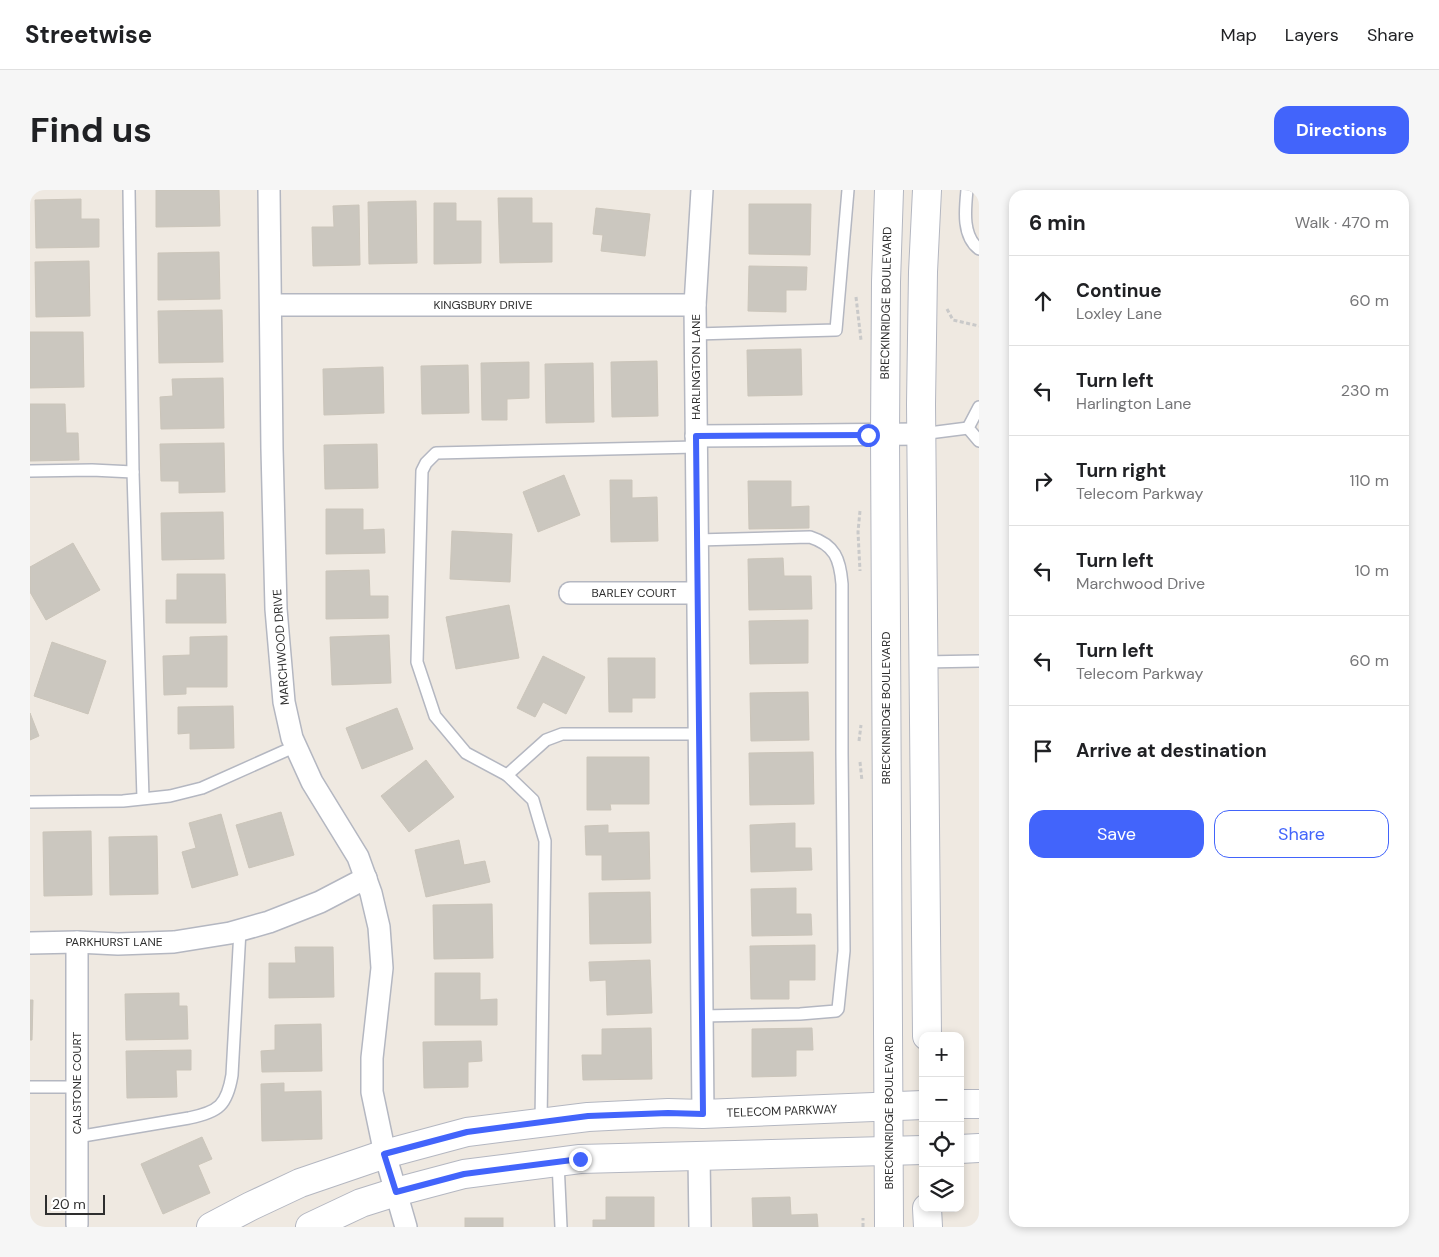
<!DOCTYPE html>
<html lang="en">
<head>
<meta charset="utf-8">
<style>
	body { margin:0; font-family:"DM Sans",sans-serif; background:#f6f6f6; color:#202124 }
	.controls { position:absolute; right:15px; bottom:15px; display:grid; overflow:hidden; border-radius:10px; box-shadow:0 2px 8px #0003 }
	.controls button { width:45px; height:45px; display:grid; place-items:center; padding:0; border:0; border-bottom:1px solid #e0e0e0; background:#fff; color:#202124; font:25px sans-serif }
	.scale { position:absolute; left:15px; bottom:12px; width:60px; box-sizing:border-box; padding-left:5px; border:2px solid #2e2e2e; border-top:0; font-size:14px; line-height:18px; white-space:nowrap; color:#2e2e2e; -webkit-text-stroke:4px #fff; paint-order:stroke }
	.stop { position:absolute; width:15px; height:15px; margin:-11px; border:4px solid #4264fb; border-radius:50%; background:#fff }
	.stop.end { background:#4264fb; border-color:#fff; box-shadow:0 1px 5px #0008 }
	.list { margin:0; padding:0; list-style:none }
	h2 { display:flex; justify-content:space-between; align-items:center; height:65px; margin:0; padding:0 20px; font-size:21px }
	h2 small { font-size:16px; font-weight:400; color:#757577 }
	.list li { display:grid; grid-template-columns:32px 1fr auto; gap:15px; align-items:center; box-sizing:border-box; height:90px; padding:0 20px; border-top:1px solid #e0e0e0 }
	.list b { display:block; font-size:19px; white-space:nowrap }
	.list p { margin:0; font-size:16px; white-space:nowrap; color:#757577 }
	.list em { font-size:16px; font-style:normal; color:#757577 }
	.actions { display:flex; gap:10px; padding:15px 20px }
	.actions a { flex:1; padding:11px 0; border:1px solid #4264fb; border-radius:15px; text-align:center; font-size:18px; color:#4264fb }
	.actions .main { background:#4264fb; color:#fff }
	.icon { flex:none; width:28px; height:28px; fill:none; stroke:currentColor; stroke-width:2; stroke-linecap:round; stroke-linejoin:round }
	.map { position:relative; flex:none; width:949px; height:1037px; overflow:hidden; border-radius:15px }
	header { display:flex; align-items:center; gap:30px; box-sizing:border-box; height:70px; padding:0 25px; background:#fff; border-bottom:1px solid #e0e0e0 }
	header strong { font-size:24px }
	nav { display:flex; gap:28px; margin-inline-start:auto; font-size:18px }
	.intro { display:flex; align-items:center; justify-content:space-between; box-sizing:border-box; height:120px; padding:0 30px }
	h1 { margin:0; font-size:35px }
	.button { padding:12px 22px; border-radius:15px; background:#4264fb; color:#fff; font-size:18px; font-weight:700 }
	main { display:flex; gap:30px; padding:0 30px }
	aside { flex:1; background:#fff; border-radius:15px; box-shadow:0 2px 8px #0003 }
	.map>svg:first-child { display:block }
	.building { fill:#cbc7bf; stroke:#cbc5ba }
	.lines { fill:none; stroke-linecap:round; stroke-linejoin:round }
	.lane-casing { stroke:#b4b7c1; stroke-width:14 }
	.street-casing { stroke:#b4b7c1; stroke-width:24 }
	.secondary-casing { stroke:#b4b7c1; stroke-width:30 }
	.path { stroke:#c9c9c9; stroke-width:3; stroke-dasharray:4 2.5; stroke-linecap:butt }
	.lane { stroke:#fff; stroke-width:11 }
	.street { stroke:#fff; stroke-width:21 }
	.secondary { stroke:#fff; stroke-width:28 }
	.route { stroke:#4264fb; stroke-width:6 }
	.labels { text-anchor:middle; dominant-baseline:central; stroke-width:4; stroke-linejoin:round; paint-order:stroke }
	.street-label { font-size:12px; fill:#2e2e2e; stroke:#fff }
</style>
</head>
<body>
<header>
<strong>Streetwise</strong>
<nav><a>Map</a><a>Layers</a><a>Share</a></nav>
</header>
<div class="intro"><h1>Find us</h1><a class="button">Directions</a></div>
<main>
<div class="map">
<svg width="949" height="1037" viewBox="0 0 949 1037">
	<rect width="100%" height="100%" fill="#efe9e1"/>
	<g class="building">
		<path d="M126,0H189L190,36L126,37Z"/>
		<path d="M468,8H502V33H522V72L470,73Z"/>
		<path d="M51,9V29H69V57L6,58L5,10Z"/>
		<path d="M386,11L387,73L339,74L338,12Z"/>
		<path d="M404,13H426V31H451V73L404,74Z"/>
		<path d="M719,14H781L780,65L719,64Z"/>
		<path d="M329,15L330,75L283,76L282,37H304L303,16Z"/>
		<path d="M566,18L620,24L615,66L571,61L573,45L563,44Z"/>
		<path d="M189,62L190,109L128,110V63Z"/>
		<path d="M59,71L60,126L6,127L5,72Z"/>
		<path d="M719,76L777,77L776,100H756V122L718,121Z"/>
		<path d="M192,120L193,172L129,173L128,121Z"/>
		<path d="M0,142H53L54,197L0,198Z"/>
		<path d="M771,159L772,205L718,206L717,160Z"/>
		<path d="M627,171L628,226L582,227L581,172Z"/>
		<path d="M499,172V208L477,209V230H452L451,173Z"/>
		<path d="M563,173L564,232L516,233L515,174Z"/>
		<path d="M438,175L439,223L392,224L391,176Z"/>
		<path d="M353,177L354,223L294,225L293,179Z"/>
		<path d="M193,188L194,238L131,239L130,207L143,206L142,189Z"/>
		<path d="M0,214H35L36,243H48L49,270L0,271Z"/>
		<path d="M194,253L195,302L149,303V291H131L130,254Z"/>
		<path d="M347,254L348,298L295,299L294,255Z"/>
		<path d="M534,285L550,325L508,342L493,302Z"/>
		<path d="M580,290H602V308L627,307L628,351L581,352Z"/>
		<path d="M718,291H761V317L779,316V338L719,339Z"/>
		<path d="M296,319H333V340L354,339L355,363L296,364Z"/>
		<path d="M193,322L194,369L132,370L131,323Z"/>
		<path d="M422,341L482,344L480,392L420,389Z"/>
		<path d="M43,353L70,400L16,430L0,402V377Z"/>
		<path d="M753,368L754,386H781L782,419L719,420L718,369Z"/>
		<path d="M339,380L340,406H358V428L296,429V381Z"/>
		<path d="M147,384H195L196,433H136V410H147Z"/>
		<path d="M479,415L489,468L426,479L416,427Z"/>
		<path d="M778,430V473L720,474L719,431Z"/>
		<path d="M359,445L361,493L302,495L300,447Z"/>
		<path d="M197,446V497H156V504L134,505L133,466L160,465V447Z"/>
		<path d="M22,452L76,471L58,524L4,506Z"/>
		<path d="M513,466L555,487L536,524L513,512L505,527L487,518Z"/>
		<path d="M578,468H625V508H602V522H579Z"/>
		<path d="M778,502L779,550L721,551L720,503Z"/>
		<path d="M203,516L204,558L160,559V543L148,544V517Z"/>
		<path d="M367,518L383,559L332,579L316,538Z"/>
		<path d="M0,523L9,546L0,550Z"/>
		<path d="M783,562L784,614L720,615L719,563Z"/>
		<path d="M557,567H619V614H580L581,620H557Z"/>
		<path d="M396,570L424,607L379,642L351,606Z"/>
		<path d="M251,622L264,665L219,678L206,635Z"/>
		<path d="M191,624L208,685L162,698L152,662L166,658L159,633Z"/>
		<path d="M765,633V658H781L782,680L721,682L720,635Z"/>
		<path d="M578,635V643L619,642L620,689L572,690V665H556L555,636Z"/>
		<path d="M61,641L62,705L14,706L13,642Z"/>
		<path d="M127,646L128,704L80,705L79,647Z"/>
		<path d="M429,650L434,675L455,671L460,692L396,707L385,660Z"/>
		<path d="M766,698V724H781L782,745L722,746L721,699Z"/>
		<path d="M620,702L621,753L560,754L559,703Z"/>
		<path d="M462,714L463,768L404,769L403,715Z"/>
		<path d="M785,755V790H759V809H721L720,756Z"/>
		<path d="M265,757H303L304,807L239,808V773H266Z"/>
		<path d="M620,770L622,823L577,825L576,790L560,791L559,772Z"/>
		<path d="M405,783H450V810L467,809V835H405Z"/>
		<path d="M149,803V816H157L158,849L96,850L95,804Z"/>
		<path d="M0,810H3L2,850H0Z"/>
		<path d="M291,834L292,881L232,882L231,861L245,860V835Z"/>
		<path d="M621,838L622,889L553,890L552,865H572V839Z"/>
		<path d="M782,838L783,860H766V886L722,887V839Z"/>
		<path d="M451,851L452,871L438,872V897L394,898L393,852Z"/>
		<path d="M161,860V880H146L147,907L97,908L96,861Z"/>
		<path d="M254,893V902L291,901L292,949L232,951L231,894Z"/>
		<path d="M172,947L182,969L168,975L180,1003L133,1024L111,974Z"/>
		<path d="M576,1007H624V1037H563V1030H576Z"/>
		<path d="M760,1007L761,1025L787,1024L788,1037H723L722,1008Z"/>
		<rect x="435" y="1028" width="38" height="9"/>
	</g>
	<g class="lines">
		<g class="lane-casing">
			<g id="lane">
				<path d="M99,0L103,282L113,608"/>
				<path d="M937,0C935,20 932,46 949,59"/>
				<path d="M666,144L806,140L818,0"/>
				<path d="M949,217L938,238L949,251"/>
				<path d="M891,244L938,238"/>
				<path d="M0,281L62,280L103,282"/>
				<path d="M667,350L780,347C805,355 810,369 812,394V563L814,761L808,819L806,821L770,824L672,826"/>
				<path d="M893,472L949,471"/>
				<path d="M477,585L516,550L532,544H669"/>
				<path d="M0,612L93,611L140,606L172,598L266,556"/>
				<path d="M0,897H47"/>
				<path d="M511,932L515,651L503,610L477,585L436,563L405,526L387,472L392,281L396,273L406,263L666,257"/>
				<path d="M47,947L159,928C189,922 197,915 202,885L210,740"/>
				<path d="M528,972L531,1037"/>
			</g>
		</g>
		<g class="street-casing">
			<g id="street">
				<path d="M239,0L242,259L246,419L254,512L262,548L282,592L328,667L341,703L349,737L352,778L342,868V902L355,964L376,1037"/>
				<path d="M672,0L665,115L673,924"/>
				<path d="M241,115H665"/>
				<path d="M666,246L891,244"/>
				<path d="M540,403H667"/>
				<path d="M0,753L47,752L88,754L144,752L200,743L239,732L290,712L336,688"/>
				<path d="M669,966L670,1037"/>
				<path d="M47,1034V752"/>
			</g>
		</g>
		<g class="secondary-casing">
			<g id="secondary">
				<path d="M897,846L891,214L893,82L897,0"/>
				<path d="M930,914H949"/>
				<path d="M930,959L949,958"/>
				<path d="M897,1018L898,1037"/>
				<path d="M181,1037L221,1016L270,993L355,964L437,942L558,927L638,923L673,924L893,915"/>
				<path d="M280,1037L331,1013L366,1002L434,984L550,969L893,960"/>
				<path d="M859,1037L855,245L856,92L859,0"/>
			</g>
		</g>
		<g class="path">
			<path d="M826,107L831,150"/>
			<path d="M917,119L923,130L949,136"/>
			<path d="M830,321L828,342L830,381"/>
			<path d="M829,551L831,535"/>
			<path d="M830,572L832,591"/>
			<path d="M833,1037V1028"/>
		</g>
		<use href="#lane" class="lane"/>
		<use href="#street" class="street"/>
		<use href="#secondary" class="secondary"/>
	</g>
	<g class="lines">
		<path class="route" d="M550,969L434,984L366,1002L354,964L437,942L558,926L638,923L673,924L666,246L838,245"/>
	</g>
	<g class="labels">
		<g class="street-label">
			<text transform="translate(856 113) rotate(-89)">BRECKINRIDGE BOULEVARD</text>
			<text x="453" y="115">KINGSBURY DRIVE</text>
			<text transform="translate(666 177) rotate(-90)">HARLINGTON LANE</text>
			<text x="604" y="403">BARLEY COURT</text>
			<text transform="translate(251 457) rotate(-94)">MARCHWOOD DRIVE</text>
			<text transform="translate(856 518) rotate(-90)">BRECKINRIDGE BOULEVARD</text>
			<text x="84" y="752">PARKHURST LANE</text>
			<text transform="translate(47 893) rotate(-90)">CALSTONE COURT</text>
			<text transform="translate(752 921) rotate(-2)">TELECOM PARKWAY</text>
			<text transform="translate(859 923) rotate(-90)">BRECKINRIDGE BOULEVARD</text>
		</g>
	</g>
</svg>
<div class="controls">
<button>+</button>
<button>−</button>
<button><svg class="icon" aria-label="locate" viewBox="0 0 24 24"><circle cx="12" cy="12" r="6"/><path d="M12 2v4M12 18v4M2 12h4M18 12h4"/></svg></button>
<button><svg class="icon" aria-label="layers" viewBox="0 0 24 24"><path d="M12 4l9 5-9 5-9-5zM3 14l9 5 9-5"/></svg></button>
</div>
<div class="scale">20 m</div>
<div class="stop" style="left:838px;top:245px"></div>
<div class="stop end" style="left:550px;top:969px"></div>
</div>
<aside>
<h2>6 min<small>Walk · 470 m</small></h2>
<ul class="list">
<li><svg class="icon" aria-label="ahead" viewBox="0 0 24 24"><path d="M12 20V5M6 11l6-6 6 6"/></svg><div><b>Continue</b><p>Loxley Lane</p></div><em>60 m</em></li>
<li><svg class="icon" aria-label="left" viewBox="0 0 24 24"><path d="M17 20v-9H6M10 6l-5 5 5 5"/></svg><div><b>Turn left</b><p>Harlington Lane</p></div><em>230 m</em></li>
<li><svg class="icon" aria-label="right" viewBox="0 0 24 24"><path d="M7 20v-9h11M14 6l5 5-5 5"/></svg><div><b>Turn right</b><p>Telecom Parkway</p></div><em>110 m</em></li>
<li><svg class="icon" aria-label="left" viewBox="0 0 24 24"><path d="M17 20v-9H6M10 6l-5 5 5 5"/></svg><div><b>Turn left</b><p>Marchwood Drive</p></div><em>10 m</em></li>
<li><svg class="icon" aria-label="left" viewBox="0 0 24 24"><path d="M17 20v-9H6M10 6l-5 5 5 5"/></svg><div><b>Turn left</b><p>Telecom Parkway</p></div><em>60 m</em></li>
<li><svg class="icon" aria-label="arrive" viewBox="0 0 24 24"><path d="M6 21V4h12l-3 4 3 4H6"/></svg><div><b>Arrive at destination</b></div></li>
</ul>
<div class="actions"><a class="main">Save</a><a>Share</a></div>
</aside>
</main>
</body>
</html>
